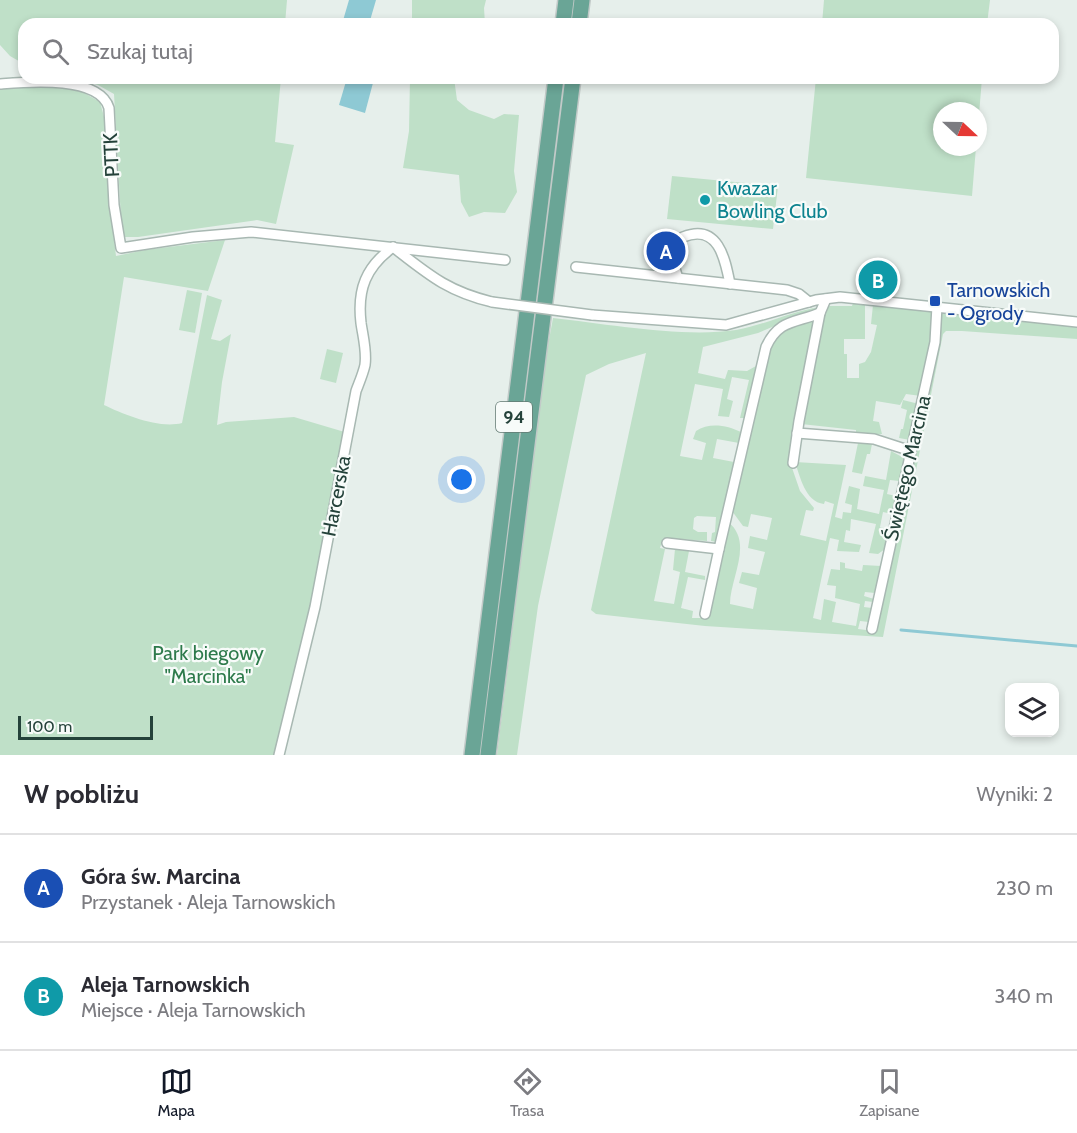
<!DOCTYPE html>
<html lang="pl">
<head>
<meta charset="utf-8">
<style>
	body { margin:0; font-family:Cabin,sans-serif; background:#f2f2f3; color:#2b2b33 }
	.controls { position:absolute; right:18px; bottom:18px; display:grid; overflow:hidden; border-radius:12px; box-shadow:0 3px 9px #0003 }
	.controls button { width:54px; height:54px; display:grid; place-items:center; padding:0; border:0; border-bottom:2px solid #e1e1e2; background:#fff; color:#2b2b33; font:30px sans-serif }
	.compass { position:absolute; left:933px; top:102px; width:54px; height:54px; border-radius:50%; background:#fff; box-shadow:0 3px 9px #0003; rotate:112deg }
	.scale { position:absolute; left:18px; bottom:15px; width:135px; box-sizing:border-box; padding-left:6px; border:3px solid #24423a; border-top:0; font-size:16px; line-height:21px; white-space:nowrap; color:#24423a; -webkit-text-stroke:4px #f7fbf9; paint-order:stroke }
	.you { position:absolute; left:462px; top:480px; width:21px; height:21px; margin:-15px; border:4px solid #fff; border-radius:50%; background:#1a73e8; box-shadow:0 0 0 9px #1a73e833 }
	.badge { display:grid; place-items:center; width:39px; height:39px; border-radius:50%; background:#111827; color:#fff; font-size:20px; font-weight:700 }
	.pin { position:absolute; translate:-50% -50%; border:3px solid #fff; box-shadow:0 2px 6px #0006 }
	.list { margin:0; padding:0; list-style:none }
	h2 { display:flex; justify-content:space-between; align-items:center; height:78px; margin:0; padding:0 24px; font-size:26px }
	h2 small { font-size:20px; font-weight:400; color:#7c7c81 }
	.list li { display:grid; grid-template-columns:39px 1fr auto; gap:18px; align-items:center; box-sizing:border-box; height:108px; padding:0 24px; border-top:2px solid #e1e1e2 }
	.list b { display:block; font-size:22px; white-space:nowrap }
	.list p { margin:0; font-size:20px; white-space:nowrap; color:#7c7c81 }
	.list em { font-size:20px; font-style:normal; color:#7c7c81 }
	.icon { flex:none; width:33px; height:33px; fill:none; stroke:currentColor; stroke-width:2; stroke-linecap:round; stroke-linejoin:round }
	.map { position:relative; flex:none; width:1077px; height:755px; overflow:hidden }
	.search { position:absolute; background:#fff; box-shadow:0 3px 9px #0003; left:18px; right:18px; top:18px; height:66px; display:flex; align-items:center; gap:15px; box-sizing:border-box; padding:0 21px; border-radius:18px; color:#7c7c81; font-size:22px }
	.sheet { height:294px; background:#fff }
	nav { display:flex; justify-content:space-around; align-items:center; box-sizing:border-box; height:84px; border-top:2px solid #e1e1e2; background:#fff; font-size:16px; color:#7c7c81 }
	nav a { display:grid; justify-items:center; gap:3px }
	nav .on { color:#111827 }
	.map>svg:first-child { display:block }
	.green { fill:#bfe0c8 }
	.water { fill:#8ec9d4 }
	.lines { fill:none; stroke-linecap:round; stroke-linejoin:round }
	.stream { stroke:#8ec9d4; stroke-width:3 }
	.minor-casing { stroke:#a8b8b2; stroke-width:12 }
	.primary-casing { stroke:#c2cac8; stroke-width:18 }
	.minor { stroke:#fff; stroke-width:9 }
	.primary { stroke:#6aa596; stroke-width:15 }
	.minor-bridge-casing { stroke:#a8b8b2; stroke-width:12; stroke-linecap:butt }
	.minor-bridge { stroke:#fff; stroke-width:9 }
	.culture-dot { fill:#0f9aa8; stroke:#f7fbf9; stroke-width:2 }
	.transit-dot { fill:#1a4fb4; stroke:#f7fbf9; stroke-width:2 }
	.labels { text-anchor:middle; dominant-baseline:central; stroke-width:4.5; stroke-linejoin:round; paint-order:stroke }
	.shield { fill:#f7fbf9; stroke:#637a73; stroke-width:1.5 }
	.shield-label { font-size:18px; font-weight:bold; fill:#24423a }
	.street-label { font-size:20px; fill:#24423a; stroke:#f7fbf9 }
	.culture-label { font-size:20px; fill:#0d838f; stroke:#f7fbf9; text-anchor:start }
	.transit-label { font-size:20px; fill:#164399; stroke:#f7fbf9; text-anchor:start }
	.park-label { font-size:20px; fill:#2d7a4b; stroke:#f7fbf9 }
</style>
</head>
<body>
<div class="map">
<svg width="1077" height="755" viewBox="0 0 1077 755">
	<rect width="100%" height="100%" fill="#e6efeb"/>
	<g class="green">
		<path d="M0,0H287L285,24H73L72,22L39,21L38,24H24V64L10,56L0,45Z"/>
		<path d="M412,0H486L484,8L485,24H412Z"/>
		<path d="M824,0H990L987,24H822Z"/>
		<path d="M73,78H281L275,142L294,145L276,224L257,220L138,237H122L114,94L98,85Z"/>
		<path d="M410,78H454L457,100L469,110L494,119L504,114L519,115L514,171L517,192L505,213L484,212L469,217L461,202L459,175L403,168L409,131Z"/>
		<path d="M816,78H982L978,127V111H942V147H976L972,196L806,178Z"/>
		<path d="M0,86L44,87L79,90L100,102L106,124L108,190L116,256L145,250L225,240L208,291L124,277L104,405C125,415 159,429 182,423L207,295L222,300L211,339L220,341L231,334L222,382L217,425L226,422L294,417L348,433L279,755H0Z"/>
		<path d="M672,176L778,186L773,229L667,219Z"/>
		<path d="M187,290L202,293L195,333L179,330Z"/>
		<path d="M853,303L865,304V339H844V354H847V378H859V364L865,362L871,352L877,325L871,324L873,305L931,312C940,330 925,375 921,396L906,394L900,405L876,401L873,421L879,422L882,434H856V430L801,424L822,321L827,306H852Z"/>
		<path d="M820,307L758,333L703,347L698,373L725,379L728,370L747,371L756,366L745,418H740L749,380L732,377L727,399L733,401L729,417L718,416L723,389L695,384L680,456L702,460L706,443L693,439L696,431C709,422 727,425 741,432L739,443L717,439L713,458L734,462L717,542L711,541L712,533L715,532L716,517L697,516L694,518L693,529L698,532H707V541L663,538L660,548L665,549L654,601L674,604L680,572L673,570L675,549L689,551L685,572L705,576V580L688,577L681,608L693,611L692,618H707L728,522C754,542 730,578 730,604L753,609L757,588L739,583L742,572L759,575L765,552L748,548L750,536L767,540L772,518L751,514L748,527L743,526L732,511L767,352C783,325 784,327 813,320L815,322L790,462L800,491L814,508L813,511L806,510L800,535L826,541L834,504L825,501L824,504C805,502 800,476 795,462L846,465L835,517L842,519L843,512L851,513L852,505L845,503L849,486L860,489L857,509L879,514L884,490L863,486L865,476L886,480L891,451L904,458L899,481L890,480L887,494L896,496L892,514L883,512L880,527L889,530L885,549L878,554L869,553L876,524L851,519L850,531L846,530L844,542L861,545L859,552L837,551L839,540L830,538L813,618L821,620L824,599L836,602L832,622L856,626L860,604L835,598L836,586L827,585L831,569L840,570V562L845,563V568L862,571L863,565L881,566L875,593L865,592L864,596L874,599L873,602L865,601L864,607L872,608L869,622L860,621L858,629L874,631L878,625L940,315L942,313C949,313 957,313 964,315C973,317 979,321 989,317L1077,327V339L962,331H946L943,334L883,637L705,626L596,614L591,610L646,353L609,364L586,375L538,606L517,755H497L546,356L553,318C608,324 683,338 736,330C765,325 792,311 820,307Z"/>
		<path d="M327,349L343,353L336,383L320,379Z"/>
		<path d="M903,400L919,404L910,440L899,438L901,429H903L907,410L901,408Z"/>
		<path d="M858,443L872,444L870,454H867L862,474L852,472Z"/>
	</g>
	<g class="water">
		<path d="M349,0H376L369,24H342Z"/>
		<path d="M347,78L374,79L365,113L339,105Z"/>
	</g>
	<g class="lines">
		<path class="stream" d="M901,630L1077,646"/>
		<g class="minor-casing">
			<g id="minor">
				<path d="M0,84C26,82 99,75 109,108L114,205L121,248L193,237L251,232L505,260"/>
				<path d="M393,247C429,275 447,291 492,302"/>
				<path d="M576,267L787,290L799,294L809,302"/>
				<path d="M678,278C672,262 672,251 683,237C718,223 725,258 730,284"/>
				<path d="M592,315L726,325L816,300L840,297L1077,322"/>
				<path d="M797,433L874,439L911,451"/>
				<path d="M793,463L799,421L820,313L826,299"/>
				<path d="M667,543L719,549L766,347C779,319 796,323 820,313"/>
				<path d="M705,614L719,549"/>
				<path d="M872,629L935,342L937,306"/>
				<path d="M279,755L315,607L356,391C359,383 363,374 365,365C367,351 363,337 361,323C357,289 366,267 393,247"/>
			</g>
		</g>
		<g class="primary-casing">
			<g id="primary">
				<path d="M563,24L566,0"/>
				<path d="M579,24L582,0"/>
				<path d="M472,755L556,78"/>
				<path d="M488,755L573,78"/>
			</g>
		</g>
		<use href="#minor" class="minor"/>
		<use href="#primary" class="primary"/>
		<g class="minor-bridge-casing">
			<path id="minor-bridge" d="M492,302L592,315"/>
		</g>
		<use href="#minor-bridge" class="minor-bridge"/>
	</g>
	<circle class="culture-dot" cx="705" cy="200" r="6"/>
	<rect class="transit-dot" x="929" y="295" width="12" height="12" rx="3"/>
	<g class="labels">
		<rect class="shield" x="496" y="402" width="36" height="30" rx="4.5"/>
		<g class="shield-label">
			<text x="514" y="417">94</text>
		</g>
		<g class="street-label">
			<text transform="translate(111 155) rotate(-93)">PTTK</text>
			<text transform="translate(907 468) rotate(-77)">Świętego Marcina</text>
			<text transform="translate(336 496) rotate(-79)">Harcerska</text>
		</g>
		<g class="culture-label">
			<text x="717" y="188">Kwazar<tspan x="717" dy="23">Bowling Club</tspan></text>
		</g>
		<g class="transit-label">
			<text x="947" y="290">Tarnowskich<tspan x="947" dy="23">- Ogrody</tspan></text>
		</g>
		<g class="park-label">
			<text x="208" y="653">Park biegowy<tspan x="208" dy="23">"Marcinka"</tspan></text>
		</g>
	</g>
</svg>
<div class="controls">
<button><svg class="icon" aria-label="layers" viewBox="0 0 24 24"><path d="M12 4l9 5-9 5-9-5zM3 14l9 5 9-5"/></svg></button>
</div>
<svg class="compass" viewBox="-18 -18 36 36"><path d="M0-13l5 13h-10z" fill="#e53935"/><path d="M0 13l5-13h-10z" fill="#7c7c81"/></svg>
<div class="scale">100 m</div>
<div class="you"></div>
<div class="pin badge" style="left:666px;top:251px;background:#1a4fb4">A</div>
<div class="pin badge" style="left:878px;top:280px;background:#0f9aa8">B</div>
<div class="search"><svg class="icon" aria-label="search" viewBox="0 0 24 24"><circle cx="10" cy="10" r="6"/><path d="M15 15l6 6"/></svg>Szukaj tutaj</div>
</div>
<section class="sheet">
<h2>W pobliżu<small>Wyniki: 2</small></h2>
<ul class="list">
<li><span class="badge" style="background:#1a4fb4">A</span><div><b>Góra św. Marcina</b><p>Przystanek · Aleja Tarnowskich</p></div><em>230 m</em></li>
<li><span class="badge" style="background:#0f9aa8">B</span><div><b>Aleja Tarnowskich</b><p>Miejsce · Aleja Tarnowskich</p></div><em>340 m</em></li>
</ul>
</section>
<nav>
<a class="on"><svg class="icon" aria-label="map" viewBox="0 0 24 24"><path d="M3 6l6-2 6 2 6-2v14l-6 2-6-2-6 2zM9 4v14M15 6v14"/></svg>Mapa</a>
<a><svg class="icon" aria-label="directions" viewBox="0 0 24 24"><path d="M12 3l9 9-9 9-9-9zM9 14v-3h6M13 9l2 2-2 2"/></svg>Trasa</a>
<a><svg class="icon" aria-label="saved" viewBox="0 0 24 24"><path d="M7 4h10v16l-5-4-5 4z"/></svg>Zapisane</a>
</nav>
</body>
</html>
